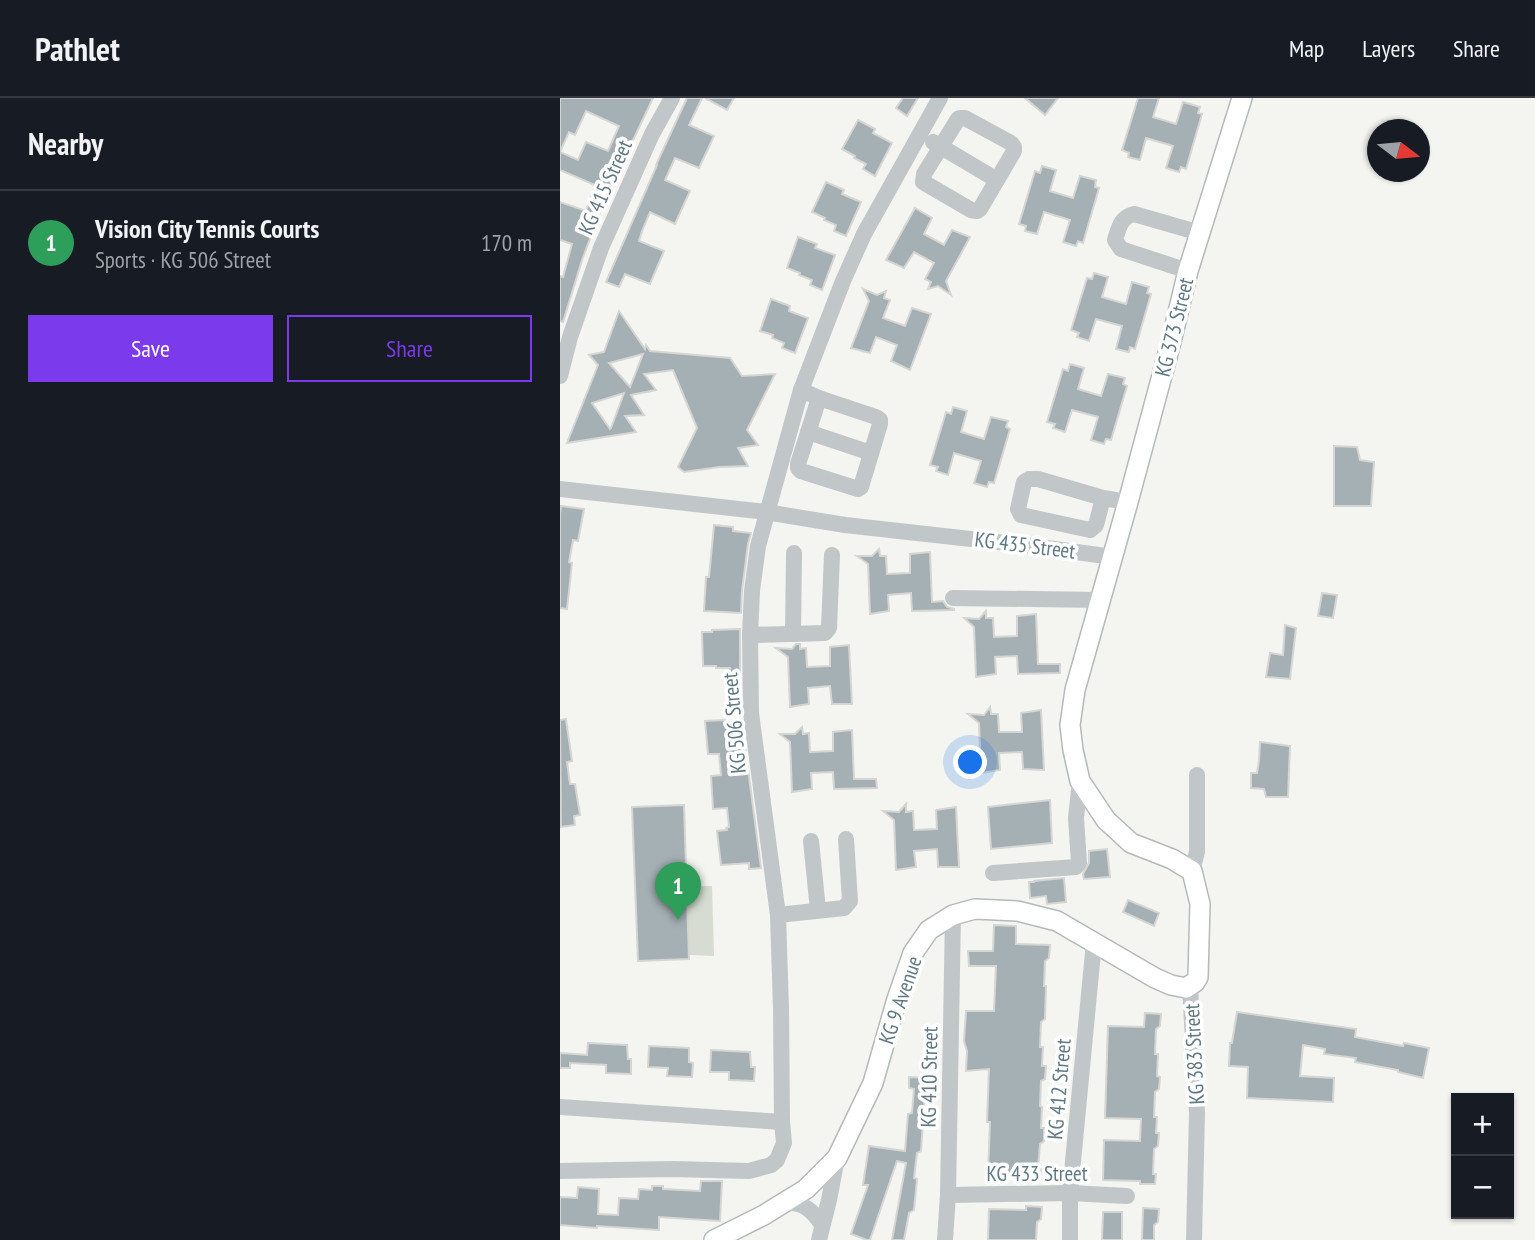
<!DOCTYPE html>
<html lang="en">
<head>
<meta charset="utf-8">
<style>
	body { margin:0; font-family:"PT Sans Narrow",sans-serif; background:#242831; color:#f1f3f6 }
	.controls { position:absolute; right:21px; bottom:21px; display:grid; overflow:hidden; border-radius:0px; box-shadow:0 2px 5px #0004 }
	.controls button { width:63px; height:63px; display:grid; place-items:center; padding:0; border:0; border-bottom:2px solid #363941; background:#171b24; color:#f1f3f6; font:35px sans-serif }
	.compass { position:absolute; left:807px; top:21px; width:63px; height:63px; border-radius:50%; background:#171b24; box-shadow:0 2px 5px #0004; rotate:106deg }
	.you { position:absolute; left:411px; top:665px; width:24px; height:24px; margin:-18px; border:5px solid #fff; border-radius:50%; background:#1a73e8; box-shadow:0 0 0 10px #1a73e833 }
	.badge { display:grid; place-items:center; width:46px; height:46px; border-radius:50%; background:#7c3aed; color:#fff; font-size:23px; font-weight:700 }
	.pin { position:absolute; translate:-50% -58px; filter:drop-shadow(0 2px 4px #0008) }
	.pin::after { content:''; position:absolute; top:37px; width:24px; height:21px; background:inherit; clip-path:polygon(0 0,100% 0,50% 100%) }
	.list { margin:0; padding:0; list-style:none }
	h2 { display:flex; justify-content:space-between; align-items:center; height:91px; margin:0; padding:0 28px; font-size:30px }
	h2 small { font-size:23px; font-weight:400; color:#9ea1a6 }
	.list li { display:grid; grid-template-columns:46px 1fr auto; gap:21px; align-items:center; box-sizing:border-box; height:105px; padding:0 28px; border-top:2px solid #363941 }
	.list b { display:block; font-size:26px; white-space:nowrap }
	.list p { margin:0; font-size:23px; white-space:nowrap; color:#9ea1a6 }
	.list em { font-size:23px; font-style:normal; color:#9ea1a6 }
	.actions { display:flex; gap:14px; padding:21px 28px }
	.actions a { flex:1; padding:16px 0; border:2px solid #7c3aed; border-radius:0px; text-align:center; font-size:24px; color:#7c3aed }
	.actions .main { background:#7c3aed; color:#fff }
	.map { position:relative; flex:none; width:975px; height:1142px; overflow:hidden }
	header { display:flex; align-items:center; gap:42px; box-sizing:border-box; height:98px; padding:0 35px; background:#171b24; border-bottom:2px solid #363941 }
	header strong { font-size:33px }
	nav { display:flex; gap:38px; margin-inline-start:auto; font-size:24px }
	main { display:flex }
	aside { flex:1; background:#171b24 }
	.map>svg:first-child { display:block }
	.green { fill:#d6dcd1 }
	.building { fill:#a5b0b4; stroke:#d5d5d3; stroke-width:2; fill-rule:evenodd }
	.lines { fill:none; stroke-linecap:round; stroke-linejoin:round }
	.major-casing { stroke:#b4b9bc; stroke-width:22 }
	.minor { stroke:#c1c6c8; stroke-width:16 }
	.major { stroke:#fff; stroke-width:19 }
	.labels { text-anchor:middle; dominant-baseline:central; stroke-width:7; stroke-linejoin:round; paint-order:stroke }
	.street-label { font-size:21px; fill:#617883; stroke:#fff }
</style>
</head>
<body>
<header>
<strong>Pathlet</strong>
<nav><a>Map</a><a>Layers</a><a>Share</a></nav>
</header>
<main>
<aside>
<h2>Nearby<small></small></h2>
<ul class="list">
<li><span class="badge" style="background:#2e9e5b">1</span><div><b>Vision City Tennis Courts</b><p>Sports · KG 506 Street</p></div><em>170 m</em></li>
</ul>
<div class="actions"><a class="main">Save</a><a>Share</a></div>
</aside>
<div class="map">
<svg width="975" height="1142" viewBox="0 0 975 1142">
	<rect width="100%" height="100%" fill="#f4f4f0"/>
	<path class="green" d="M152,788L154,858L84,855L83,789Z"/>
	<g class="building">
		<path d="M0,0H93L45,101L22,162L3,224L0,223V178L3,179L12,146L0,142V104L26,113L35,87L0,72V54L18,62L26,44L48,53L59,28L26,13L15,37L9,34L0,54Z"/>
		<path d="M127,0H142L129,27L154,38L139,70L115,60L105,82L130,93L115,126L90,114L82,133L79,143L104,153L90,186L65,176L59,189L46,184L97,67H96Z"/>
		<path d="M145,0H174L167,12Z"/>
		<path d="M343,0H358L347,18L336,10Z"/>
		<path d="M465,0H498L485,17Z"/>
		<path d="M578,0H599L593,19L616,26L623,4L640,9L638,15L642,16L626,71L621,69L619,74L606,70L613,48L586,40L580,62L568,59L569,55L562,52Z"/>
		<path d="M298,22L315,31L313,35L332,45L315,78L303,71L306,66L294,60L295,58L282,51Z"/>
		<path d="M482,68L496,72L490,93L513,100L520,78L536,82L535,89L539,90L523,145L518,143L516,148L503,144L510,122L484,114L477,136L465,133L466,128L459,126L475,73L480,75Z"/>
		<path d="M266,84L284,92L282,96L301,104L286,138L274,133L276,127L264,122L265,120L252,114Z"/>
		<path d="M355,110L372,120L364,136L384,147L392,132L410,139L386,183L391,197L378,188L368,191L371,184L365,181L374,165L354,154L344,170L326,162Z"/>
		<path d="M238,139L257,146L255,150L275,157L262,192L250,187L252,182L239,177L240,175L227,170Z"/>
		<path d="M534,175L548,179L542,199L566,206L572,184L589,189L587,195L591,196L575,251L570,249L569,254L556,251L562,228L536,221L529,243L517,239L519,235L511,232L527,180L532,181Z"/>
		<path d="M303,191L317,197L326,193L324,200L330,202L323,220L345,228L352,210L371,216L350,272L331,263L337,247L316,239L310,255L291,250L309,203Z"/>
		<path d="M211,201L230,208L229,213L248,220L235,255L222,250L224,245L212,240L213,237L200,233Z"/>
		<path d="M59,213L85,251L86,247L90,253L170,260L182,278L215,276L187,332L198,347L178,350L188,368L159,369L124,374L118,369L137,330L113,272L84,276L96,292L71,297L84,317L65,318L76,334L7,345L38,267L29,257L44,254ZM83,256L70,289L49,265ZM64,295L51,330L50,331L32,305Z"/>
		<path d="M510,266L524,270L518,291L541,298L548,276L565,280L563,286L567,288L551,342L546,341L544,346L531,342L538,319L512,312L505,334L493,330L495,326L487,324L503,271L508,273Z"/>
		<path d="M393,309L407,313L401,334L424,341L431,319L448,323L446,329L450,331L434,385L429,384L427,389L414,385L421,363L394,355L388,377L376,373L378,369L370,367L386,314L391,316Z"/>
		<path d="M774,348L797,349L800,362L814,364L811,408H774Z"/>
		<path d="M1,408L24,411L18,443L13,442L9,464L12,465L7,511L0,510V416Z"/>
		<path d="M154,427L173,429V433L191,435L188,446L182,492L181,515L144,513L146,479H149Z"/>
		<path d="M319,451L320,458H326L327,476L350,475V456L370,454L372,504L383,503L387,509L394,511V512L352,513L351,495L328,497L329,513L310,516L308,466L297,458H312Z"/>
		<path d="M762,495L777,497L773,520L758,518Z"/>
		<path d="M426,513V520H433L434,539L457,538V518L476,516L478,566H500V575L458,576L457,558L435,559L436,576L416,579L414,529L404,520L419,521Z"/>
		<path d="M725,527L736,530L730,581L706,579L710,555L723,557Z"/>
		<path d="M180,531V576H170V570H156V568H143L142,534H152V532Z"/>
		<path d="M236,546H240V551L246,550L247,569L270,568V549L289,547L292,606H272L270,588L248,590L249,606L230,609L228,559L216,550L232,551Z"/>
		<path d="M430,609L431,616H438L439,634H462L461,615L481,612L484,672L463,671L462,654L439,655L440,672L421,675L419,625L408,616L424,617Z"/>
		<path d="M6,621L12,663L7,664L10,686H15L20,717L14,718L15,727L1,729L0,622Z"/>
		<path d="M165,622L166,626L182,625L201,770L189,771V765L161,767L157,733L167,732L166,730L169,729L167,710L153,711L151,678L161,677L159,656H148L145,623Z"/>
		<path d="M242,629L243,636L249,635L250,654L273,653V634L292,632L294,681H316L317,690L274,691L273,674L251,675L252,691L232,694L230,644L220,636H235Z"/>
		<path d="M700,644L730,648L728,699H706L704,691L691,690V675H697L699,663Z"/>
		<path d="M490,702L492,745L431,751L428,709Z"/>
		<path d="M346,706V714L353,713L354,732L377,731L376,712L396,709L399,769H378L377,751L354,753L356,769L336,772L334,722L323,713L339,714Z"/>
		<path d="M124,707L129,861L78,863L72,709Z"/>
		<path d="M547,751L550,779L524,781L523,776L529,765V753Z"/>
		<path d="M504,780L506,804L487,806L486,798L470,800L469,784H474V783Z"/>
		<path d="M568,802L599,815L594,828L563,814Z"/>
		<path d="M434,827L456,828V846L490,847L489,860L485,863L484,888H486L485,921L481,924L480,949H483L482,968H486L485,981L481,983L480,1008L482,1009L481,1030H484V1043L480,1046L478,1071H481V1081H466V1078L428,1077L430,1024H427L429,971L406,973L407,953L404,943L406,913H434L436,868H409L408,853H433Z"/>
		<path d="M677,914L796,931L795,939L843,948L844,945L869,950L863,980L838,974V972L795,964L796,960L764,956L765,951L743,947L740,978L774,980L773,1004L687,1000L688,969L669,968L670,945H672Z"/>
		<path d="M585,915L601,916L600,928L596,931L595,956H598L597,978L600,979L599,991L595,994L594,1019H597L596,1035H599L598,1048L594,1051L593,1076H596L595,1086H580V1083L543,1082L544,1042L580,1043L581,1021L545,1020L548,928L584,929Z"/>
		<path d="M28,945L67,947L68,961H71V976L46,975V967L10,965V970H0V955L27,957Z"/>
		<path d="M89,948L129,950V964L133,965L132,979L107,978L108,970L88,969Z"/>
		<path d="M151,952L190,954L191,969H195L194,983L169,982V974H150Z"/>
		<path d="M349,979L366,980L361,1053L357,1055L354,1080L357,1081L354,1112L349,1115L344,1142H332L346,1065L337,1063L310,1142H307L291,1136L308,1087H303L309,1048L345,1053L348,1016L352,1015L354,991L349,990Z"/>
		<path d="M141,1083H162L160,1123L99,1119V1132L37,1128V1130L0,1127V1099L17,1100L18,1089L39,1091L38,1116L58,1117L59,1100L78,1101L79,1091L92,1092V1088H103V1091L140,1093Z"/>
		<path d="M466,1108L482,1109L481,1121L477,1124L476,1142H428L429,1111L466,1112Z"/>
		<path d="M583,1110L599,1111L598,1124L594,1127V1142H582Z"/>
		<path d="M543,1114H562V1142H542Z"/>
	</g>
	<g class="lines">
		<g class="major-casing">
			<path id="major" d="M154,1142L204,1117L246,1091L277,1060L313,985L337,901L353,855L369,832L393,817L415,811L457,813L497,823L595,880L611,887L626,890L635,884L638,879L640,806L632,773L612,761L571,745L546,722L520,683L513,652L510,627L515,592L568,404L611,244L628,173L682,0"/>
		</g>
		<g class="minor">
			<path d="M400,20H405L451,45L454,49V53L420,111L417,113L411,112L363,84L364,76L398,21Z"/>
			<path d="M373,44L437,82"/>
			<path d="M628,173L561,151L555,142C559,129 561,119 574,116L640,135"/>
			<path d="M0,278L10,239L41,150L92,36L112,0"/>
			<path d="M241,292L259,300L316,319L320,322V326L301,389L298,391L241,373L238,370V366L259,300"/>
			<path d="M248,334L311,355"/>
			<path d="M0,391L206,414L285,427L465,447L553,459"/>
			<path d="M543,400L536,427L530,432L461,417L458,411L464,384L469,381H478L543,400L568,404"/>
			<path d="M393,500L541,502"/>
			<path d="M233,536L234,455"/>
			<path d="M190,537L265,535L269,530L272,457"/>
			<path d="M251,743L258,812"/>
			<path d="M632,773L637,754V677"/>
			<path d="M433,775L516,769L519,765L516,720L520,683"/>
			<path d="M218,817L284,810L290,803L286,741"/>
			<path d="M630,888L637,1015L634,1142"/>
			<path d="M0,1009L222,1024"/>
			<path d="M0,1073L112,1071L189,1073L211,1067L217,1062L224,1045L222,1024L221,911L218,817L191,615L190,537L192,493L198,448L241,292L283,183L304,136L380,0"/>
			<path d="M388,1097L510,1095L567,1098"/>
			<path d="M224,1105C242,1103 253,1112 262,1127"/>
			<path d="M259,1142L269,1102L277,1060"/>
			<path d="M385,1142L388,1097L393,817"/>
			<path d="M510,1142V1095L534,844"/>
		</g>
		<use href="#major" class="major"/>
	</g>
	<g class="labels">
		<g class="street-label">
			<text transform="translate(45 89) rotate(-66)">KG 415 Street</text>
			<text transform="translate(614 229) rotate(-76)">KG 373 Street</text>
			<text transform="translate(465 447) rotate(7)">KG 435 Street</text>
			<text transform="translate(174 625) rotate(-95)">KG 506 Street</text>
			<text transform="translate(340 902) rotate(-71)">KG 9 Avenue</text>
			<text transform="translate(634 956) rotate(-93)">KG 383 Street</text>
			<text transform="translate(369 979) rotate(-89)">KG 410 Street</text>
			<text transform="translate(499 991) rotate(-85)">KG 412 Street</text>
			<text x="477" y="1075">KG 433 Street</text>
		</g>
	</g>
</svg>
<div class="controls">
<button>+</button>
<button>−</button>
</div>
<svg class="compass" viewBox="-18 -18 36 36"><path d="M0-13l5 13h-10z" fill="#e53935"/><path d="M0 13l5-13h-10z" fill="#9ea1a6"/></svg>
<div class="you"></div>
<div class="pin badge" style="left:118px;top:822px;background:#2e9e5b">1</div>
</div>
</main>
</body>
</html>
